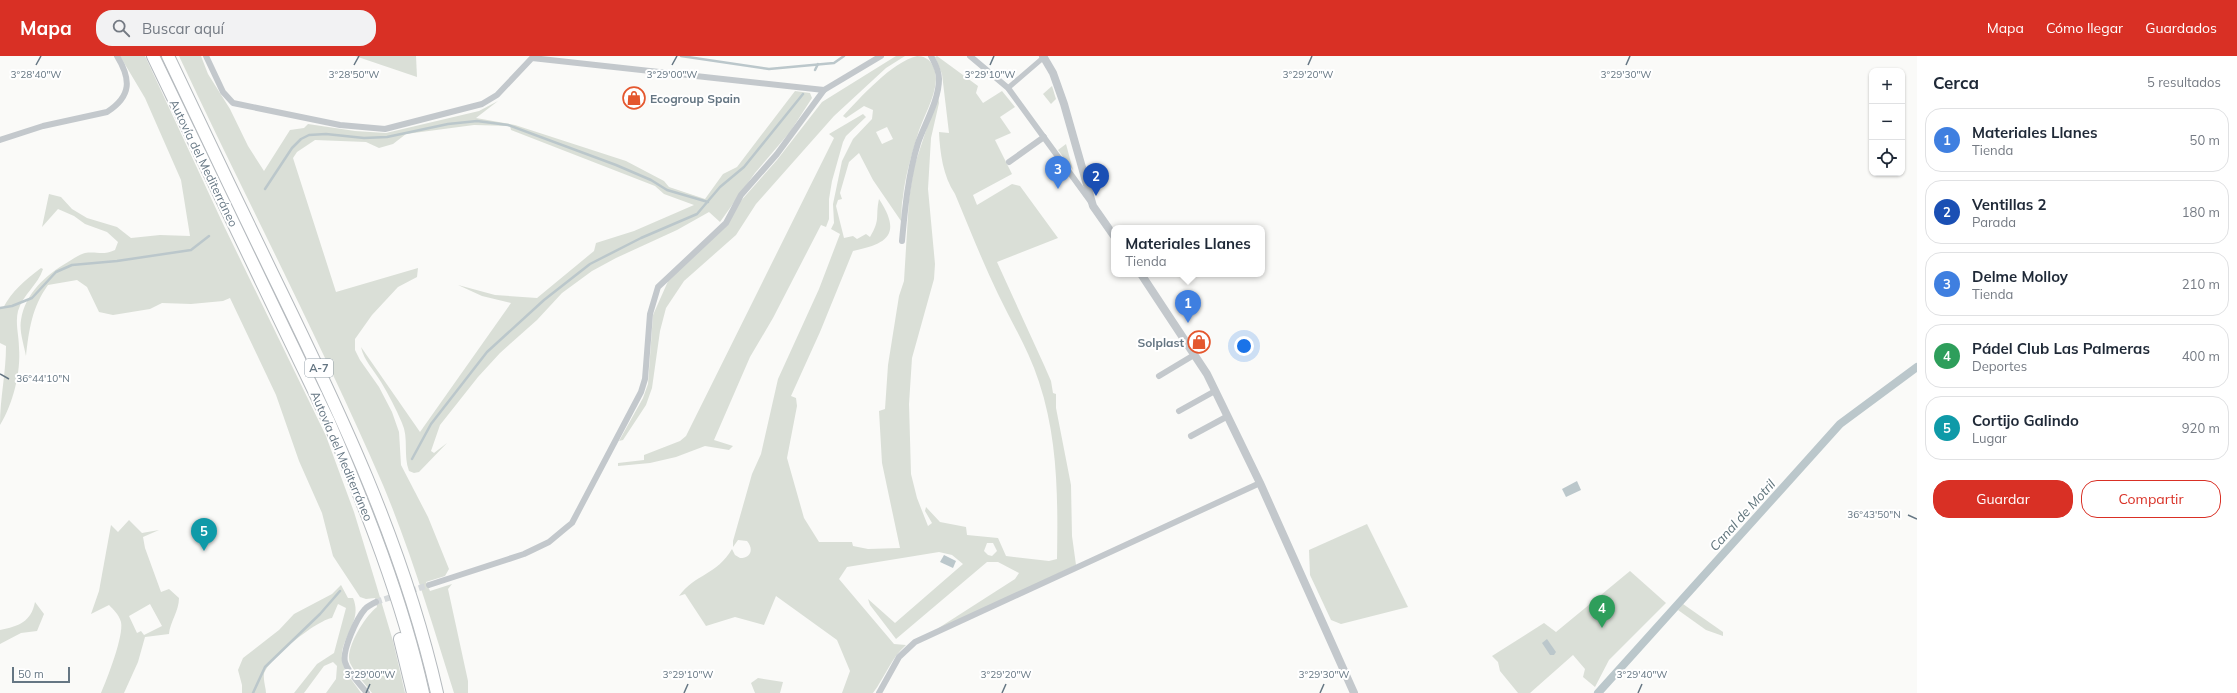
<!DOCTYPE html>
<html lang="es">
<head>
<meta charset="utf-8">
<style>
	body { margin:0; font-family:Mulish,sans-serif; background:#f2f2f3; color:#1f2937 }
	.controls { position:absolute; right:12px; top:12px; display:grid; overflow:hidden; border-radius:8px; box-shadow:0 1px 3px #0004 }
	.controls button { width:36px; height:36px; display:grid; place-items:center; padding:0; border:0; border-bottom:1px solid #e0e1e3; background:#fff; color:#1f2937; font:20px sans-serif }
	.scale { position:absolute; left:12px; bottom:10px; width:58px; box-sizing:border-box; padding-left:4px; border:2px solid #657683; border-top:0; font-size:11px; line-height:14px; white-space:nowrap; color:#657683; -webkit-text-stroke:3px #fff; paint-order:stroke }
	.you { position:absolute; left:1244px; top:290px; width:14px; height:14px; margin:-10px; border:3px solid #fff; border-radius:50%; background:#1a73e8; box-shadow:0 0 0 6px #1a73e833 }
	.badge { display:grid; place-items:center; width:26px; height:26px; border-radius:50%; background:#d93025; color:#fff; font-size:13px; font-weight:700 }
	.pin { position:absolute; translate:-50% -33px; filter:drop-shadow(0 1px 2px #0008) }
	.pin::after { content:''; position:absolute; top:21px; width:14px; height:12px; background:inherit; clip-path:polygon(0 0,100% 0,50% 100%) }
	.popup { position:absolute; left:1111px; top:169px; width:154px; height:52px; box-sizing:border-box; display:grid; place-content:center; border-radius:8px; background:#fff; filter:drop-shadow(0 1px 3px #0005); font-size:13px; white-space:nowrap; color:#747a83 }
	.popup b { font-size:15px; color:#1f2937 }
	.popup::after { content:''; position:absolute; left:50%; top:100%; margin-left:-8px; border:8px solid transparent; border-top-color:#fff }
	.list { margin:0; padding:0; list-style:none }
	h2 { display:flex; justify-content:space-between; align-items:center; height:52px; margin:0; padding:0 16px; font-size:17px }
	h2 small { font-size:13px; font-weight:400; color:#747a83 }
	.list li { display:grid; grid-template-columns:26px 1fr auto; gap:12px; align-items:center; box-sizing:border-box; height:64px; margin:0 8px 8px; padding:0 8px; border:1px solid #e0e1e3; border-radius:16px }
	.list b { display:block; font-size:15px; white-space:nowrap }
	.list p { margin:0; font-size:13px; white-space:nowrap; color:#747a83 }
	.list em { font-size:13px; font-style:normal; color:#747a83 }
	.actions { display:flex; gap:8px; padding:12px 16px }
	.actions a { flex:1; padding:9px 0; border:1px solid #d93025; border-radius:16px; text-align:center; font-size:14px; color:#d93025 }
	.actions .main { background:#d93025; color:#fff }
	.icon { flex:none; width:22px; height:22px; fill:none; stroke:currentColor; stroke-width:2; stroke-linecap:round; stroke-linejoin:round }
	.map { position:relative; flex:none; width:1917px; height:637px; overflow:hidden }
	header { display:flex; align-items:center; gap:24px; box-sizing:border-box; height:56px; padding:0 20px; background:#d93025; color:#fff }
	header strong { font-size:19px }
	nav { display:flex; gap:22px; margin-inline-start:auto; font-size:14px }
	.search { width:280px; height:36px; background:#f2f2f3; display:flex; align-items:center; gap:10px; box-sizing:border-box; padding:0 14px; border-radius:16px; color:#747a83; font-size:15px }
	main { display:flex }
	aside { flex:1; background:#fff }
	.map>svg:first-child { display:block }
	.green { fill:#dadfd7; fill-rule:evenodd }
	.water { fill:#bbc7cb }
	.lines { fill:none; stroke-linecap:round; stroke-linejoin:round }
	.stream { stroke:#bbc7cb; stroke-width:2.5 }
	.canal { stroke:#bbc7cb; stroke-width:8 }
	.minor-tunnel { stroke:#d5d9db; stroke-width:6; stroke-dasharray:6 3; stroke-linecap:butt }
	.motorway-casing { stroke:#b4b9bd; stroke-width:14 }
	.pedestrian { stroke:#c3c8cc; stroke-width:5 }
	.minor { stroke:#c3c8cc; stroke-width:6 }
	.tertiary { stroke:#c3c8cc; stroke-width:8 }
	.motorway { stroke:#fff; stroke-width:12 }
	.ticks { fill:none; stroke:#657683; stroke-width:1.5 }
	.labels { text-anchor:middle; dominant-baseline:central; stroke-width:4; stroke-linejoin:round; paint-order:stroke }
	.shield { fill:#fff; stroke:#939fa8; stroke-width:1 }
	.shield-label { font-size:11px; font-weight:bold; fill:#657683 }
	.poi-label { font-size:12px; font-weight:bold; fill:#657683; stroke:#fff; text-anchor:start }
	.street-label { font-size:12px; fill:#657683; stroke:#fff }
	.water-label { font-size:13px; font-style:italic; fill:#60757c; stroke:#fff }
	.ticks-label { font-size:10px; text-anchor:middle; fill:#657683; stroke:#fff; stroke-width:4; stroke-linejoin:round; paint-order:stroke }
</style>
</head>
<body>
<header>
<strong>Mapa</strong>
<div class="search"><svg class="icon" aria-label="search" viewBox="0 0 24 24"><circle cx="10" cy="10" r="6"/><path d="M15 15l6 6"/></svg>Buscar aquí</div>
<nav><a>Mapa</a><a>Cómo llegar</a><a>Guardados</a></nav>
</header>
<main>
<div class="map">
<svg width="1917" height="637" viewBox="0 0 1917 637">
	<rect width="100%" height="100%" fill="#fafaf8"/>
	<g class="green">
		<path d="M120,0H145L224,170L326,380L354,456L376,528L393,585L405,637H372C365,628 355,617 350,607C344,593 366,559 377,551L375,542L366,543L360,541L333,500L322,457L299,405L276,339L230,242L223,245L191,248L162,247L150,253L113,259L99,256L87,231L77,224L48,229C32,251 29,274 26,300C24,289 19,275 21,264C25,237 46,219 68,206C73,203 80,198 85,197C97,195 102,200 115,194L118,186L107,176L85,168L74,160L58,153L42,171L49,138L61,141L72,153L87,162L117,171L131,182L160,179L190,180L181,124L145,42Z"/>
		<path d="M179,0H201L208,18L230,53L248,90L264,115L290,74L304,72L308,68L355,75L386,77L479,55L498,45L476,62L515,69L626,105L664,125L669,131L705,143L723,118L737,111L795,35L810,37L812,42L790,76L755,117L720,166L709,156L677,174L616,202L592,215L562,237L537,264L500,297L478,321L440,369L431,395L434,397L447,387L419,416L414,417L409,415C403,399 409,382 402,367C396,353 389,339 381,326C374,314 364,305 361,291L420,376L511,247L482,240L458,229L495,239L537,242L594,195L596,187L634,175L694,149L664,138L655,130L511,74L510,70L474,69L406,78L393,88L379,92L366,86L315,84L297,96L293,102L336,236L418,212L417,221L398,231L372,259L355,283V294L360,304L379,331L392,356L399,376L401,409L428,461L449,513L445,520L426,526L430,535L452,528L448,533L468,625V637H454C432,567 411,496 383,429C320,284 246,143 179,0Z"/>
		<path d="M355,0H416L417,21Z"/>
		<path d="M896,0H905L886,12L834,60L756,148L736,179L684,225L666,252L660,275L652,332L646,349L623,384L619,385L643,342L648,328L653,259L669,223L726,170L739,147L777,104L822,46Z"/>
		<path d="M917,0C930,0 936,11 936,23C935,44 922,62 917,81C911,101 905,121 903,141C901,149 902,157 901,165L873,124L859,97L849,106L840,137L842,143L838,144L836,150L844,182L853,180L857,183L866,178L870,181C881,163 875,161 879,143C902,178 888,188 853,195L820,276L791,340L796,342L797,350L787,402L804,462L819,486H852L853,490L868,493L900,492L882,407L879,355L885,353L888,309L899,240L904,225L909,143L914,111L938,38L939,47L931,82L928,133L935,208L934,223L912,302L909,348L911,418L917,442L928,470L932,467L925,455L926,451L940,466L966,471L967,479L998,482L1006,500L1049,505L1057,503C1058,443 1058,383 1039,326C1029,295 1012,267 998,238C982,205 969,171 955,138C943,120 940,97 939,76L949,77L942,18L935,1L937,0L978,30L976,37L983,47L1002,35L1015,51L1000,61L1011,77L995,84L1012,118L973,139L977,149L1012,128L1020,130L1058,182L997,206L1044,309L1051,325L1053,337L1056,338V352L1071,429L1072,480L1076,509L971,559L937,573L1015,523L1019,517L998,506H987L896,583L870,549L868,543L895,567L963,508L952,499L939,496L847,511L839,523L894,588L906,589C891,602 885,621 873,637H842L850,615L837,584L776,540L764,569L735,561L706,570L685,538L679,540C695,518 717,519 732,493L735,499L740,502C751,502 754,493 747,485L738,484L733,491V485L752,418L761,398L778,323L819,233L840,178L831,173L834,167L833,148L842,105L853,83L872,63L873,54L864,50L846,62L843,60C861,41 892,6 917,0ZM887,71L893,83L882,88L876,76ZM987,487H993L997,495L992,500L988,499L984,495Z"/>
		<path d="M1052,30L1056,43L1051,48L1043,38Z"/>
		<path d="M863,58L866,61L846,80L843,86L832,125L829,143V163L826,171L821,169L773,262L750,301L714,384L733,390L729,394L705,390L676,401L650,407L618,410V407L644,404V399L680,385L686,380L834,82L829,78Z"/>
		<path d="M1066,88L1073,114L1058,94Z"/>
		<path d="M41,212L43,213C38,229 23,238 18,255C15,268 19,279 19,292C21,316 13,348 0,369C0,342 6,317 6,290L0,287V252H3C12,235 25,224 41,212Z"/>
		<path d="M129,464L142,477L159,474L143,481L145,492L161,536L169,533L179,542C179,555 170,566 169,578L145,581L138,606L124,637H101C107,623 124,580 121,566C119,559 114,554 109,549L91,558L99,535L111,469L118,476ZM150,548L162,570L144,579L141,575L137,577L129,560Z"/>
		<path d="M1367,468L1408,551L1341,568L1331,564L1310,519L1309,494Z"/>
		<path d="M1630,515L1666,547L1609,604L1595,631L1583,621L1585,613L1573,599L1530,637H1518L1500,615L1498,606L1492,600L1544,567L1556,576Z"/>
		<path d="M341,529L348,542H353C364,567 336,584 343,608C346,618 355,628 361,637H326L336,623L337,610L333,606L324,610L304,637H294L317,608L334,597L346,552L338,548L332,562C317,564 268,603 264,618C263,624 266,632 266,637H242V629L238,614L243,602L279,574L294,558L332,538Z"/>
		<path d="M35,546L44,558L37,575L21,577L0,588V574C19,570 31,566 35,546Z"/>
		<path d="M1683,548L1723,576V580L1706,574L1678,554Z"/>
		<path d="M758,622L783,626L780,637H755L751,627Z"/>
	</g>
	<g class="water">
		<path d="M1577,425L1581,434L1566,441L1562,433Z"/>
		<path d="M944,499L956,505L953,512L940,506Z"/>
		<path d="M1547,583L1556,596L1554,599H1550L1542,587Z"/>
	</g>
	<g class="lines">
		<g class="stream">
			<path d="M681,0L769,13L834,7L844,0"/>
			<path d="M815,14L818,8"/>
			<path d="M265,133L292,92L301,83L309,79L326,78L364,82L387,81L448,68L477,65L508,69L616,109L651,124L667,134L708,146"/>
			<path d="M0,252L12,250L32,242L56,216L72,209L117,205L191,194L209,180"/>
			<path d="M412,403L431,368L487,296L544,244L590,208L641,182L697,158L720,131L744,111L803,38"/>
			<path d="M253,637L265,611L320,558L340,535"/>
		</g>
		<path class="canal" d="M1598,637L1840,368L1917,311"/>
		<path class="minor-tunnel" d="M376,546L429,529"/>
		<g class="motorway-casing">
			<g id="motorway">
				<path d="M153,0L328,364C366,452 402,543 423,637"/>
				<path d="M168,0C202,72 237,145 272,217C339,354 403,487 437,637"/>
				<path d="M400,583L413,637"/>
			</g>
		</g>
		<path class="pedestrian" d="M1008,32L1044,1"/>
		<g class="minor">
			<path d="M206,0L223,36L233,47L340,69L385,73L482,48L497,39L532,2L824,34"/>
			<path d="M970,0L1008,32L1091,146"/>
			<path d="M0,84L43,70L107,56C132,40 131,23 117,0"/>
			<path d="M1009,106L1044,81"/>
			<path d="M902,185C905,152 908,119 918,87C925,67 939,44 939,23C939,15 935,7 931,0"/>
			<path d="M1159,320L1194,299"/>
			<path d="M1179,355L1215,335"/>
			<path d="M1191,380L1228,360"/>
			<path d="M429,529L524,498L549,486L567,471L572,467L641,336L645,323L650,258L658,231L726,167L741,139L777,98L824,34L881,0"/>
			<path d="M367,637C360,628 348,617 345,606C342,594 357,562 365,553C368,550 372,548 376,546"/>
			<path d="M879,637L899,601L915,586L1260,427"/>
		</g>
		<g class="tertiary">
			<path d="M1043,0L1053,17L1064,48L1093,150L1114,180"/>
			<path d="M1141,218L1207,318L1260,427L1354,637"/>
		</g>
		<use href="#motorway" class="motorway"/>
	</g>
	<path class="ticks" d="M36,9L41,0M354,9L359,0M672,9L677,0M990,9L994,0M1308,9L1312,0M1626,9L1630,0M0,318L9,323M1908,459L1917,463M366,637L370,628M684,637L688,628M1002,637L1006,628M1320,637L1324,628M1638,637L1642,628"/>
	<defs>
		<g id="shop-ring" transform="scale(1.15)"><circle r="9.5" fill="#fff" stroke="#e4572e" stroke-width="1.5"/><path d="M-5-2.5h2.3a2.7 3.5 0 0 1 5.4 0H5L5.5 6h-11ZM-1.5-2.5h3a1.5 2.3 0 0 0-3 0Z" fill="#e4572e"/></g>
	</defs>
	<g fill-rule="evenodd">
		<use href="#shop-ring" x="634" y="42"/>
		<use href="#shop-ring" x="1199" y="286"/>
	</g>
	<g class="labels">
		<rect class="shield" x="305" y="303" width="28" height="18" rx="3"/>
		<g class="shield-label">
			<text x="319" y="312">A-7</text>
		</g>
		<g class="poi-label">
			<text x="650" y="42">Ecogroup Spain</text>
			<text x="1184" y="286" text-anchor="end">Solplast</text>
		</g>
		<g class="street-label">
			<text transform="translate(204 107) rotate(64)">Autovía del Mediterráneo</text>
			<text transform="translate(342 400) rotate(67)">Autovía del Mediterráneo</text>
		</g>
		<g class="water-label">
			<text transform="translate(1742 459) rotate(-48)">Canal de Motril</text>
		</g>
	</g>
	<g class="ticks-label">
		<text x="36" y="22">3°28'40"W</text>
		<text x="354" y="22">3°28'50"W</text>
		<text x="672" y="22">3°29'00"W</text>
		<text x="990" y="22">3°29'10"W</text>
		<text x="1308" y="22">3°29'20"W</text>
		<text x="1626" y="22">3°29'30"W</text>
		<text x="43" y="326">36°44'10"N</text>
		<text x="1874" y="462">36°43'50"N</text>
		<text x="370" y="622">3°29'00"W</text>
		<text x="688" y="622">3°29'10"W</text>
		<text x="1006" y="622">3°29'20"W</text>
		<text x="1324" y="622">3°29'30"W</text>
		<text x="1642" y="622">3°29'40"W</text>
	</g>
</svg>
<div class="controls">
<button>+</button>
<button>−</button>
<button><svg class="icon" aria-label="locate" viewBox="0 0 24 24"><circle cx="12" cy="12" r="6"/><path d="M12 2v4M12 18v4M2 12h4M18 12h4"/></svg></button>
</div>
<div class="scale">50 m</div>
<div class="you"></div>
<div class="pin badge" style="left:1188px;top:267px;background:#3f7fe0">1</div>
<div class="popup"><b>Materiales Llanes</b>Tienda</div>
<div class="pin badge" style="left:1096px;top:140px;background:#1a4fb4">2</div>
<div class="pin badge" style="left:1058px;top:133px;background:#3f7fe0">3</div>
<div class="pin badge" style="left:1602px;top:572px;background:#2e9e5b">4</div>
<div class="pin badge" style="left:204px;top:495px;background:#0f9aa8">5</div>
</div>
<aside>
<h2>Cerca<small>5 resultados</small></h2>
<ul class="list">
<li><span class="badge" style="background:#3f7fe0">1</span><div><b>Materiales Llanes</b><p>Tienda</p></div><em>50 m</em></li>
<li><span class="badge" style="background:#1a4fb4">2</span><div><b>Ventillas 2</b><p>Parada</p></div><em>180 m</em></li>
<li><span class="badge" style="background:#3f7fe0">3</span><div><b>Delme Molloy</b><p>Tienda</p></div><em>210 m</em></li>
<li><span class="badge" style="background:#2e9e5b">4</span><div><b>Pádel Club Las Palmeras</b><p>Deportes</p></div><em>400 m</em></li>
<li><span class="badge" style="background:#0f9aa8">5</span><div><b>Cortijo Galindo</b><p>Lugar</p></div><em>920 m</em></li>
</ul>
<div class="actions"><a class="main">Guardar</a><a>Compartir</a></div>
</aside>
</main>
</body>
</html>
